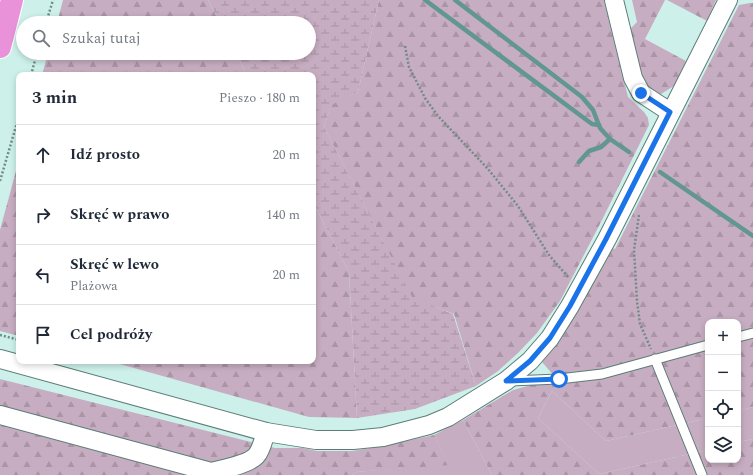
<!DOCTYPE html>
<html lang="pl">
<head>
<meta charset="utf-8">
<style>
	body { margin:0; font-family:Spectral,serif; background:#f6f6f7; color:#1f2937 }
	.controls { position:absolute; right:12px; bottom:12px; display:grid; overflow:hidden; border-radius:8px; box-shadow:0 2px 6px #0003 }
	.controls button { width:36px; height:36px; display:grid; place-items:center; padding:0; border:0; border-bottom:1px solid #e0e1e3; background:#fff; color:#1f2937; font:20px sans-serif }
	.stop { position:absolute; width:12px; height:12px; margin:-9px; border:3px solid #1a73e8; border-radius:50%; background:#fff }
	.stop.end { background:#1a73e8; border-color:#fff; box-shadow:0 1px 4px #0008 }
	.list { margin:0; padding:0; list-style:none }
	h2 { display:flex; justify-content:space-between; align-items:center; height:52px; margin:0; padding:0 16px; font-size:17px }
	h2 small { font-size:13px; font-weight:400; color:#747a83 }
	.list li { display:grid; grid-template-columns:26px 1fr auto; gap:12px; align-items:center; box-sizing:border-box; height:60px; padding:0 16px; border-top:1px solid #e0e1e3 }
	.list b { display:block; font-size:15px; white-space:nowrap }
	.list p { margin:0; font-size:13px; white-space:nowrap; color:#747a83 }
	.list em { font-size:13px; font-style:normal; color:#747a83 }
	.icon { flex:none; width:22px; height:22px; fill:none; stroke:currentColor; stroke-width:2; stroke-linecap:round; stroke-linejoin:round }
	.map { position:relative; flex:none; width:753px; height:475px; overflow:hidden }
	.search { position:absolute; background:#fff; box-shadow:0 2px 6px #0003; left:16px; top:16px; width:300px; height:44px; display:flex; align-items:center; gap:10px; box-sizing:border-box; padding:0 14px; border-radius:22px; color:#747a83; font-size:15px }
	.panel { position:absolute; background:#fff; box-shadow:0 2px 6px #0003; left:16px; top:72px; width:300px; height:292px; border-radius:8px }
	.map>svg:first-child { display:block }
	.grass { fill:#c7adc1 }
	.forest { fill:url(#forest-firs) }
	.wetland { fill:url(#wetland-marsh) }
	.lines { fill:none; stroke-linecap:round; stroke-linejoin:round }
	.stream { stroke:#61978e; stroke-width:4.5 }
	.lane-casing { stroke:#5c7d77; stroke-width:11 }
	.street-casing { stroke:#5c7d77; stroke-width:20 }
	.highway-casing { stroke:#fff; stroke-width:24 }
	.path { stroke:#728b87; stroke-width:2.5; stroke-dasharray:2 2; stroke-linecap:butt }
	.lane { stroke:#fff; stroke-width:9 }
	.street { stroke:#fff; stroke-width:18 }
	.highway { stroke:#e992d9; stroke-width:22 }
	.route { stroke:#1a73e8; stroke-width:5 }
</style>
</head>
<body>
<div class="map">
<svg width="753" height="475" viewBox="0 0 753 475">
	<defs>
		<pattern id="forest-firs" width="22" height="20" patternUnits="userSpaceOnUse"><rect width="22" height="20" fill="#c7adc1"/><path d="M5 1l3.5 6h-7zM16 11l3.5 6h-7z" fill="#aa94a5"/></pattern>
		<pattern id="wetland-marsh" width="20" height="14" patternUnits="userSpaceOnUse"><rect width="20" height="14" fill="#c7adc1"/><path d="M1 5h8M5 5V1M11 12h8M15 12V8" fill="none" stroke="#aa94a5"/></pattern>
	</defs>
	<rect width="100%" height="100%" fill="#cdf1ea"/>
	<g class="grass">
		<path d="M552,391L606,441L708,418V450L599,474L538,418Z"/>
		<path d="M753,407V439L738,442V411Z"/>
		<path d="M463,420L492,475H352L356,472L448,464L434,435Z"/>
	</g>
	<g class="forest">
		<path d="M63,0H208L220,23H57Z"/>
		<path d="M379,0H604L628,97L644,112L648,118L649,125L602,220L560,301L537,333L518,353L498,371L476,386L454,314L412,298L324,127L331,104L358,92Z"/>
		<path d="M632,0H665L645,39L686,61L674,86L661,94C658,93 654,93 652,91C636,82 632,47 628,31L637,22Z"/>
		<path d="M667,0H716L707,21Z"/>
		<path d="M750,3H753V407L738,411V322H708V418L606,441L552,391L538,418L599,474L708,450V460H738V442L753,439V475H492L463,420L513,390L531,385L553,384L554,376L542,362L559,342L612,248L615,249L739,5Z"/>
		<path d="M48,53H236L247,75H42Z"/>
		<path d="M19,160V336L0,331V230Z"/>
		<path d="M313,202L349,272L357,418L309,417L109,361H313Z"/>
		<path d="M0,379L275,448H303L317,451H352L384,446L434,435L449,465L356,472L352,475H0Z"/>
	</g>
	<path class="wetland" d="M208,0H379L358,92L331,105L324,127L412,297L453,314L476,386L415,409L357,418L349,272L313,202V75H247L236,53H309V23H220Z"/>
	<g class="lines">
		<g class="stream">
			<path d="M425,0L592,124L599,125"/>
			<path d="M455,0L582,97L593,110L600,128L610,139L629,152"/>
			<path d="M579,162L589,151L601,147L610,139"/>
			<path d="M660,172L753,236"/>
		</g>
		<g class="lane-casing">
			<g id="lane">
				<path d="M738,337L753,333"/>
				<path d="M655,359L702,475"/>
				<path d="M510,381L559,379L602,374L708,345"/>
			</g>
		</g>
		<g class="street-casing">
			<g id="street">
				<path d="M614,0L633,78L641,93L670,112"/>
				<path d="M0,359L266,432L316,440H353L383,437L429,425L448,417L506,381L530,361L550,338L570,306L607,239L728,0"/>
				<path d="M0,415L211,472C222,469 247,465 256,456C262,449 263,440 266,432"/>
			</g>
		</g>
		<g class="highway-casing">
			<path id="highway" d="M0,47L12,0"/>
		</g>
		<g class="path">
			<path d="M46,23L53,0"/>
			<path d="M405,46L409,67L425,98L438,116L488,169L518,206L549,255L568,277"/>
			<path d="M31,75L37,53"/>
			<path d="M0,181L19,116"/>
			<path d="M639,215L634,250L637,301L640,324L651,349"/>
			<path d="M0,335L19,340"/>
		</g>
		<use href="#lane" class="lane"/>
		<use href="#street" class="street"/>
		<use href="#highway" class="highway"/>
	</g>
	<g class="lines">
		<path class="route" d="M559,379L506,381L530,361L550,338L570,306L606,239L670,112L641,93"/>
	</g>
</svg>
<div class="controls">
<button>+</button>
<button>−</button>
<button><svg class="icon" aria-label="locate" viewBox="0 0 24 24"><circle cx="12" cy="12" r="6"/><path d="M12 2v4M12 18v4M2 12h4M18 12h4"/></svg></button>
<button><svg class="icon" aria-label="layers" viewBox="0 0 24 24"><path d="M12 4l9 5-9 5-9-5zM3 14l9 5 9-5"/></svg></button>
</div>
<div class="stop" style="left:559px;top:379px"></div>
<div class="stop end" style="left:641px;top:93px"></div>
<div class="search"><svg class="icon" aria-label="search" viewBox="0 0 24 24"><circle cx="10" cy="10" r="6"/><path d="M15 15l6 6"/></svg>Szukaj tutaj</div>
<section class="panel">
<h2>3 min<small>Pieszo · 180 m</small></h2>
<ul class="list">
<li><svg class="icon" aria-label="ahead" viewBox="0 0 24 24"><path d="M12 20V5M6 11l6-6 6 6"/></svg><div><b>Idź prosto</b></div><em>20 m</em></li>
<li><svg class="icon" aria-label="right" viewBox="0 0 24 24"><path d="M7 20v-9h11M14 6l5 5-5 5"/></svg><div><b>Skręć w prawo</b></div><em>140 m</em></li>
<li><svg class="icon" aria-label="left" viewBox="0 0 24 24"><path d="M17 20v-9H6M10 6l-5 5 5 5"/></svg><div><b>Skręć w lewo</b><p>Plażowa</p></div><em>20 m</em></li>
<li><svg class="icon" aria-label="arrive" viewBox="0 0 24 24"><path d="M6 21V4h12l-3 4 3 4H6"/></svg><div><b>Cel podróży</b></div></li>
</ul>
</section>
</div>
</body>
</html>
